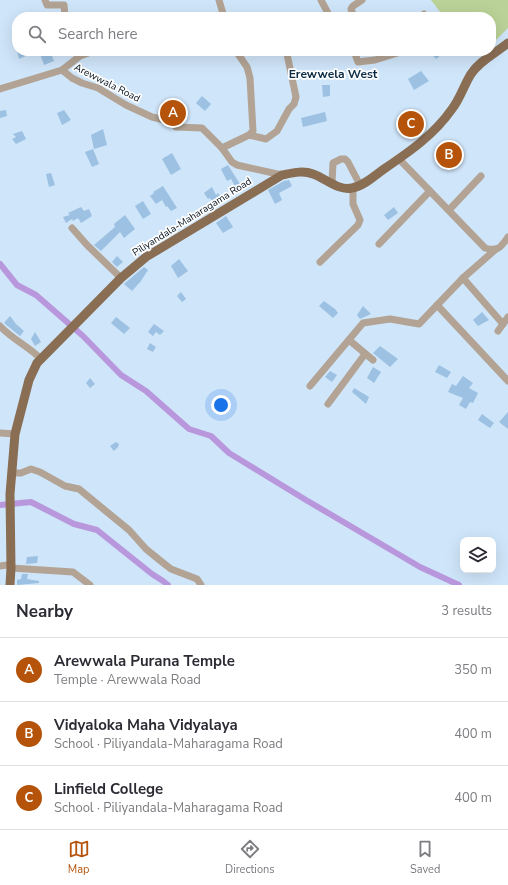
<!DOCTYPE html>
<html lang="en">
<head>
<meta charset="utf-8">
<style>
	body { margin:0; font-family:"Nunito Sans",sans-serif; background:#f7f7f7; color:#2b2b33 }
	.controls { position:absolute; right:12px; bottom:12px; display:grid; overflow:hidden; border-radius:8px; box-shadow:0 4px 16px #0002 }
	.controls button { width:36px; height:36px; display:grid; place-items:center; padding:0; border:0; border-bottom:1px solid #e1e1e2; background:#fff; color:#2b2b33; font:20px sans-serif }
	.you { position:absolute; left:221px; top:405px; width:14px; height:14px; margin:-10px; border:3px solid #fff; border-radius:50%; background:#1a73e8; box-shadow:0 0 0 6px #1a73e833 }
	.badge { display:grid; place-items:center; width:26px; height:26px; border-radius:50%; background:#b45309; color:#fff; font-size:13px; font-weight:700 }
	.pin { position:absolute; translate:-50% -50%; border:2px solid #fff; box-shadow:0 1px 4px #0006 }
	.list { margin:0; padding:0; list-style:none }
	h2 { display:flex; justify-content:space-between; align-items:center; height:52px; margin:0; padding:0 16px; font-size:17px }
	h2 small { font-size:13px; font-weight:400; color:#7c7c81 }
	.list li { display:grid; grid-template-columns:26px 1fr auto; gap:12px; align-items:center; box-sizing:border-box; height:64px; padding:0 16px; border-top:1px solid #e1e1e2 }
	.list b { display:block; font-size:15px; white-space:nowrap }
	.list p { margin:0; font-size:13px; white-space:nowrap; color:#7c7c81 }
	.list em { font-size:13px; font-style:normal; color:#7c7c81 }
	.icon { flex:none; width:22px; height:22px; fill:none; stroke:currentColor; stroke-width:2; stroke-linecap:round; stroke-linejoin:round }
	.map { position:relative; flex:none; width:508px; height:585px; overflow:hidden }
	.search { position:absolute; background:#fff; box-shadow:0 4px 16px #0002; left:12px; right:12px; top:12px; height:44px; display:flex; align-items:center; gap:10px; box-sizing:border-box; padding:0 14px; border-radius:16px; color:#7c7c81; font-size:15px }
	.sheet { height:244px; background:#fff }
	nav { display:flex; justify-content:space-around; align-items:center; box-sizing:border-box; height:56px; border-top:1px solid #e1e1e2; background:#fff; font-size:11px; color:#7c7c81 }
	nav a { display:grid; justify-items:center; gap:2px }
	nav .on { color:#b45309 }
	.map>svg:first-child { display:block }
	.green { fill:#bad297 }
	.lines { fill:none; stroke-linecap:round; stroke-linejoin:round }
	.canal { stroke:#b897dc; stroke-width:6 }
	.building { fill:#9cc1e2 }
	.minor { stroke:#b2a394; stroke-width:7 }
	.major { stroke:#896e54; stroke-width:9 }
	.labels { text-anchor:middle; dominant-baseline:central; stroke-width:3.5; stroke-linejoin:round; paint-order:stroke }
	.street-label { font-size:10px; fill:#06131f; stroke:#fff }
	.quarter-label { font-size:12px; font-weight:bold; fill:#0b2c46; stroke:#fff }
</style>
</head>
<body>
<div class="map">
<svg width="508" height="585" viewBox="0 0 508 585">
	<rect width="100%" height="100%" fill="#cfe5f9"/>
	<path class="green" d="M431,0H508V28L491,45V17H444Z"/>
	<g class="lines">
		<g class="canal">
			<path d="M0,264L17,285L36,295L83,336L121,375L146,391L189,429L211,436L229,453L306,500L420,567L459,585"/>
			<path d="M0,505L31,502L74,524L97,530L152,574L163,581L168,585"/>
		</g>
	</g>
	<g class="building">
		<path d="M17,51H25L26,56L19,59Z"/>
		<path d="M39,51H50L54,61L44,65Z"/>
		<path d="M429,51H440L442,54L436,59Z"/>
		<path d="M421,71L429,81L414,90L408,79Z"/>
		<path d="M322,85H330V96L323,97Z"/>
		<path d="M202,96L211,104L205,111L196,103Z"/>
		<path d="M6,110L7,116L0,118V111Z"/>
		<path d="M64,110L71,120L62,125L57,113Z"/>
		<path d="M325,112L327,121L303,127L301,118Z"/>
		<path d="M103,129L107,145L94,149L91,135Z"/>
		<path d="M22,131L26,139L16,144L12,139L16,137L13,134Z"/>
		<path d="M93,149L99,164L92,167L85,152Z"/>
		<path d="M172,153L181,169L171,175L162,159Z"/>
		<path d="M228,165L243,189L238,191L231,179L227,181L221,169Z"/>
		<path d="M51,173L55,185L49,187L46,174Z"/>
		<path d="M289,180L292,186L279,193L282,200L275,204L268,190L284,181Z"/>
		<path d="M163,186L177,208L171,211L167,206L166,207L162,200L156,204L150,196L154,193L153,192Z"/>
		<path d="M212,187L216,195L218,193L224,201L216,207L210,198L208,199L204,193Z"/>
		<path d="M143,201L151,214L143,219L135,206Z"/>
		<path d="M81,207L84,211L89,209L92,216L81,223L78,218L73,221L72,219L66,223L63,217L70,215L68,213Z"/>
		<path d="M394,207L398,213L388,220L384,215Z"/>
		<path d="M125,215L135,229L124,238L120,232L101,251L94,245L115,227L114,224Z"/>
		<path d="M226,216L233,227L223,233L216,223Z"/>
		<path d="M117,256L123,262L117,267L112,262Z"/>
		<path d="M179,259L188,271L178,278L171,266Z"/>
		<path d="M144,267L148,270L141,281L132,291L124,284Z"/>
		<path d="M181,292L186,299L182,302L177,296Z"/>
		<path d="M324,301L335,309L338,313L333,318L319,306Z"/>
		<path d="M363,306L371,314L360,319L357,315Z"/>
		<path d="M482,312L489,320L478,326L473,320Z"/>
		<path d="M10,316L16,324L24,331L20,336L4,323Z"/>
		<path d="M116,317L130,328L124,334L111,323Z"/>
		<path d="M154,324L164,331L160,335L156,332L153,336L148,332Z"/>
		<path d="M35,332L41,342L35,346L31,339Z"/>
		<path d="M150,343L156,347L153,352L147,349Z"/>
		<path d="M380,346L398,359L390,367L373,353Z"/>
		<path d="M439,365L451,372L447,378L435,372Z"/>
		<path d="M373,367L381,372L374,383L367,378Z"/>
		<path d="M330,371L337,375L332,382L325,377Z"/>
		<path d="M463,376L473,383L469,388L478,393L473,403L470,402L466,409L459,405L463,398L448,392L452,384L456,386Z"/>
		<path d="M90,378L95,384L90,388L86,383Z"/>
		<path d="M354,388L369,397L366,404L352,392Z"/>
		<path d="M508,412V429L499,422Z"/>
		<path d="M482,414L494,423L490,428L478,420Z"/>
		<path d="M116,442L119,444L118,447L114,451L110,446Z"/>
		<path d="M38,556L37,563L26,564L27,557Z"/>
		<path d="M22,574H28L27,579L39,581V583L17,585V580L21,579Z"/>
	</g>
	<g class="lines">
		<g class="minor">
			<path d="M45,0L47,5H64L65,17"/>
			<path d="M219,0L224,17"/>
			<path d="M321,0L330,17"/>
			<path d="M424,14L426,17"/>
			<path d="M354,17L351,9L353,6L362,0"/>
			<path d="M354,51L358,62L375,60L404,51"/>
			<path d="M62,70L80,56L94,51"/>
			<path d="M0,89L62,70L72,78L82,83L98,88L126,105L152,117L172,122L176,127L202,128L222,148L232,162L237,165L282,175"/>
			<path d="M249,135L266,139L277,131L289,109L294,104L296,97L287,54L290,51"/>
			<path d="M222,148L249,135L253,131L250,78L247,67L236,51"/>
			<path d="M399,159L485,248C498,252 501,247 508,237"/>
			<path d="M332,183L333,163L341,159H345L348,162L360,185"/>
			<path d="M449,210L481,176"/>
			<path d="M72,228L87,245L121,278"/>
			<path d="M379,244L430,191"/>
			<path d="M320,262L358,225L360,220L353,204V188"/>
			<path d="M463,278L503,324"/>
			<path d="M437,305L508,381"/>
			<path d="M0,326C12,339 28,346 41,359"/>
			<path d="M498,331L508,317"/>
			<path d="M349,340L373,360"/>
			<path d="M310,386L363,323L390,319L419,324L463,278L496,249"/>
			<path d="M328,404L365,354"/>
			<path d="M0,433L15,434"/>
			<path d="M12,473H21L31,469L40,472L65,486L79,489L129,530L146,549L162,562L171,569L197,579L201,585"/>
			<path d="M0,566L7,565L11,566"/>
			<path d="M11,568L73,572L90,585"/>
		</g>
		<path class="major" d="M10,585L11,568L10,494L15,434L29,380L37,363L121,278L146,257L282,175C292,173 303,170 313,174C325,178 338,191 352,188C364,186 374,176 384,169C409,152 434,135 452,109C460,99 464,85 471,74C479,61 496,53 508,43"/>
	</g>
	<g class="labels">
		<g class="street-label">
			<text transform="translate(107 83) rotate(27)">Arewwala Road</text>
			<text transform="translate(192 217) rotate(-32)">Piliyandala-Maharagama Road</text>
		</g>
		<g class="quarter-label">
			<text x="333" y="74">Erewwela West</text>
		</g>
	</g>
</svg>
<div class="controls">
<button><svg class="icon" aria-label="layers" viewBox="0 0 24 24"><path d="M12 4l9 5-9 5-9-5zM3 14l9 5 9-5"/></svg></button>
</div>
<div class="you"></div>
<div class="pin badge" style="left:173px;top:113px">A</div>
<div class="pin badge" style="left:449px;top:155px">B</div>
<div class="pin badge" style="left:411px;top:124px">C</div>
<div class="search"><svg class="icon" aria-label="search" viewBox="0 0 24 24"><circle cx="10" cy="10" r="6"/><path d="M15 15l6 6"/></svg>Search here</div>
</div>
<section class="sheet">
<h2>Nearby<small>3 results</small></h2>
<ul class="list">
<li><span class="badge">A</span><div><b>Arewwala Purana Temple</b><p>Temple · Arewwala Road</p></div><em>350 m</em></li>
<li><span class="badge">B</span><div><b>Vidyaloka Maha Vidyalaya</b><p>School · Piliyandala-Maharagama Road</p></div><em>400 m</em></li>
<li><span class="badge">C</span><div><b>Linfield College</b><p>School · Piliyandala-Maharagama Road</p></div><em>400 m</em></li>
</ul>
</section>
<nav>
<a class="on"><svg class="icon" aria-label="map" viewBox="0 0 24 24"><path d="M3 6l6-2 6 2 6-2v14l-6 2-6-2-6 2zM9 4v14M15 6v14"/></svg>Map</a>
<a><svg class="icon" aria-label="directions" viewBox="0 0 24 24"><path d="M12 3l9 9-9 9-9-9zM9 14v-3h6M13 9l2 2-2 2"/></svg>Directions</a>
<a><svg class="icon" aria-label="saved" viewBox="0 0 24 24"><path d="M7 4h10v16l-5-4-5 4z"/></svg>Saved</a>
</nav>
</body>
</html>
